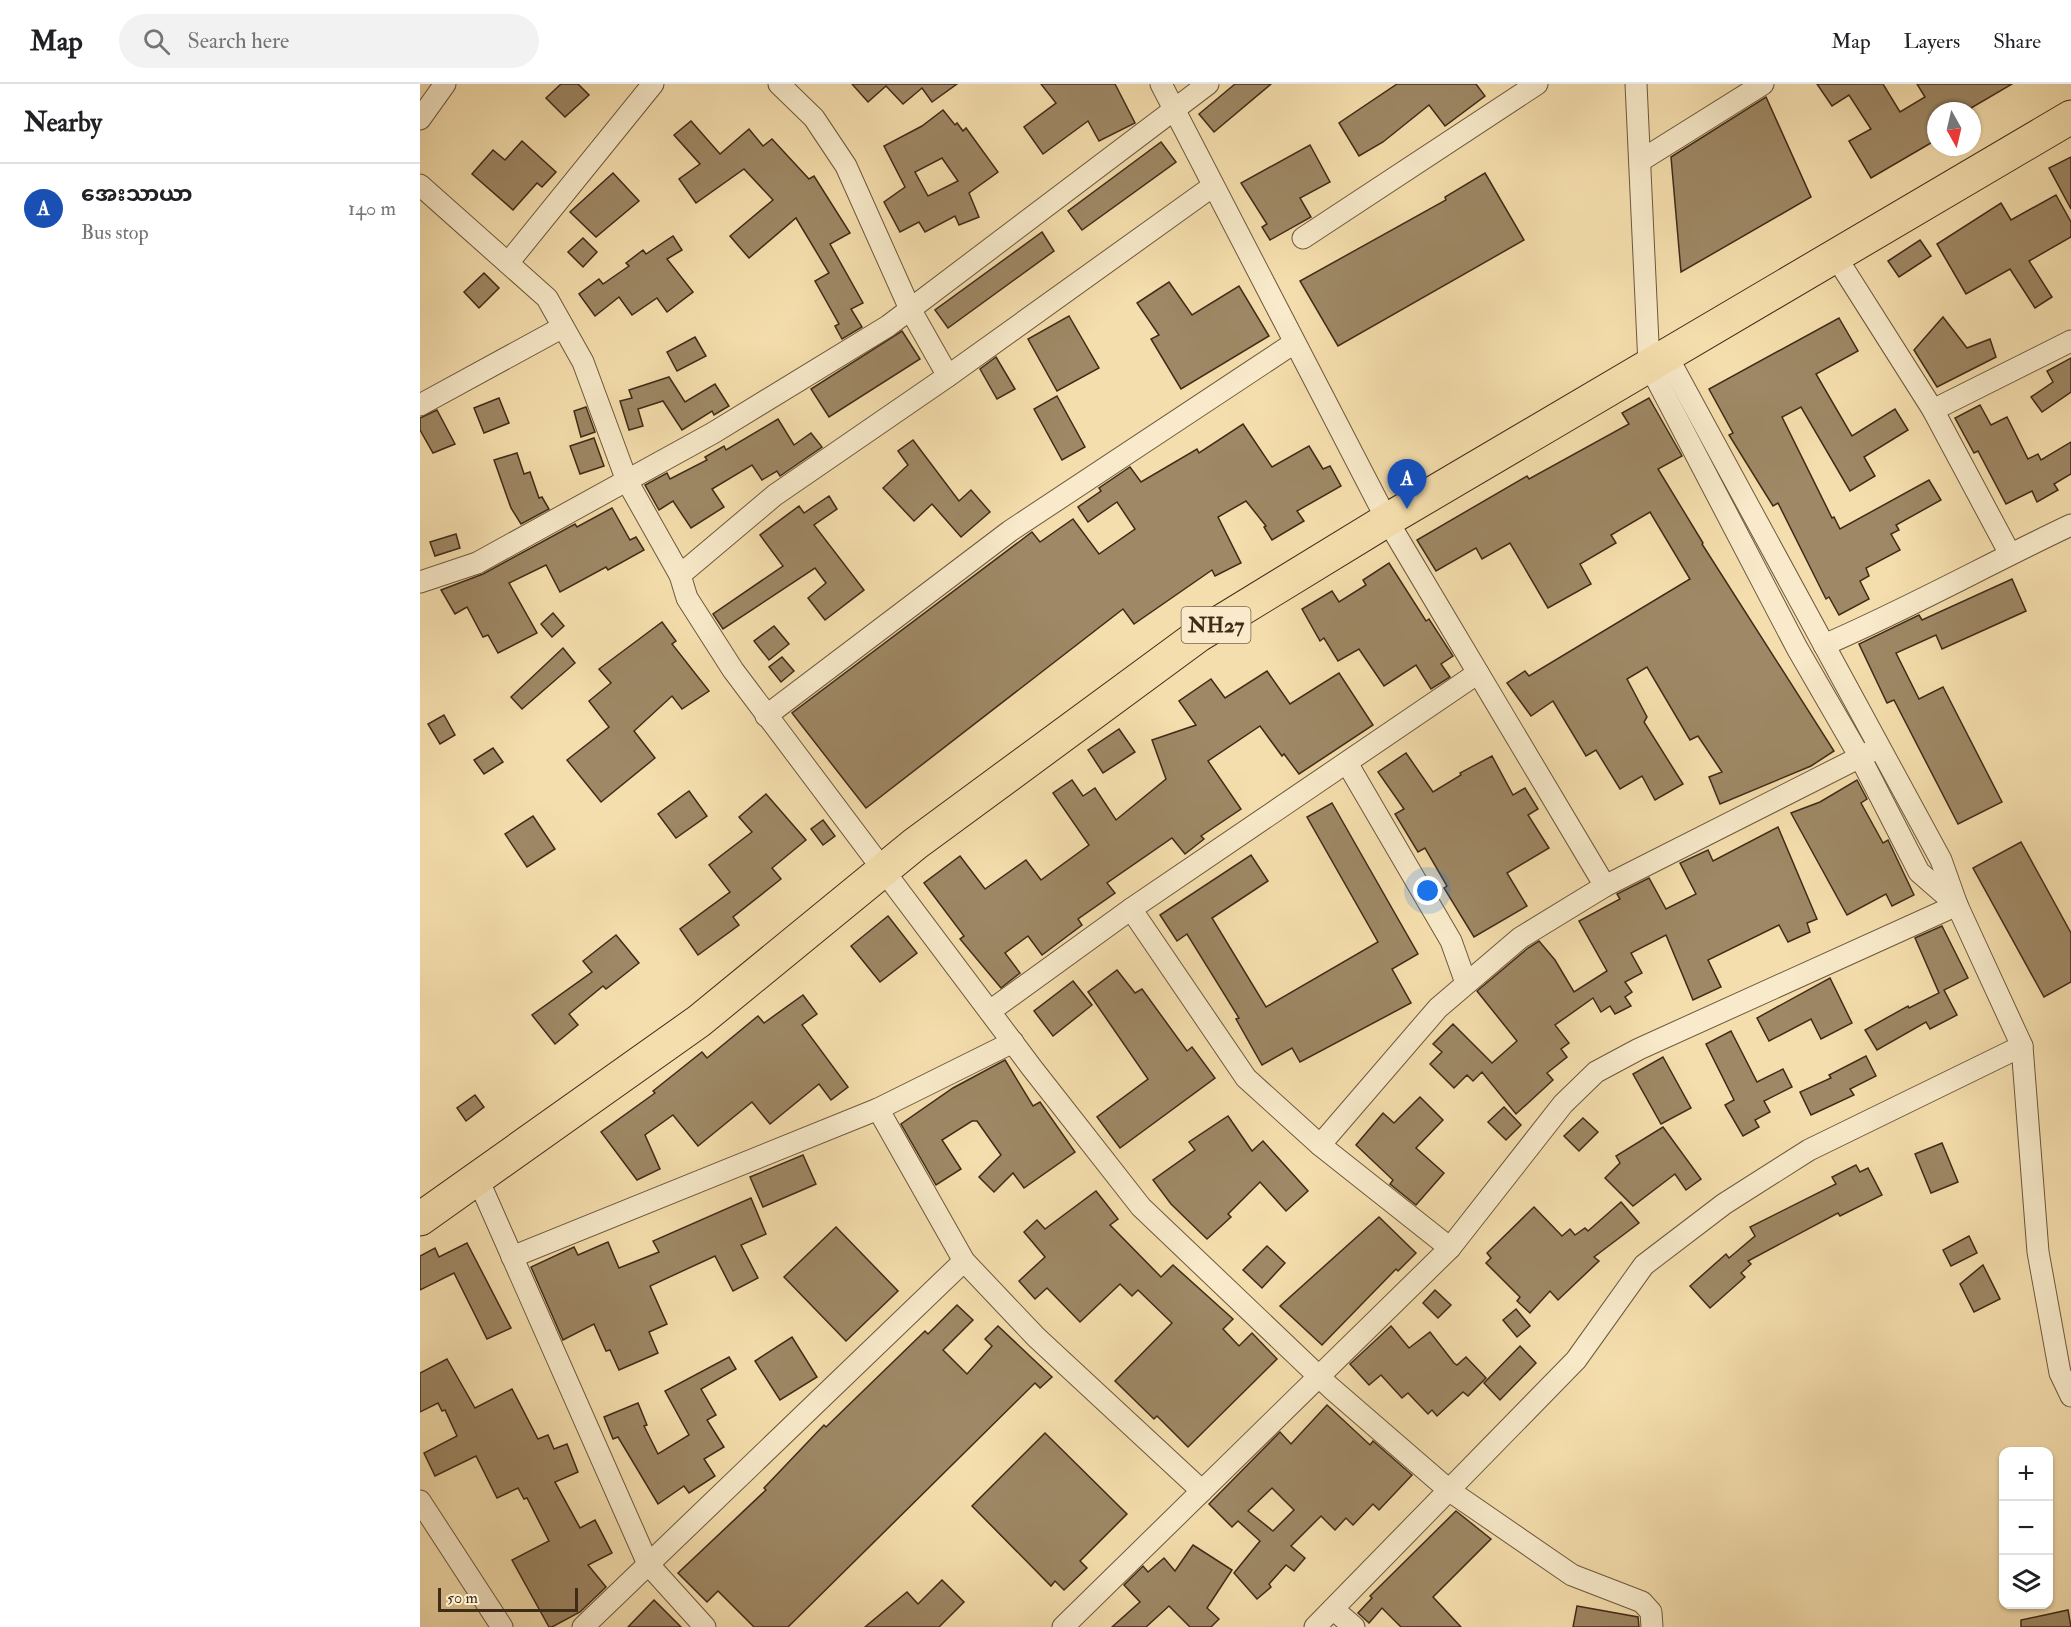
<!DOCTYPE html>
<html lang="en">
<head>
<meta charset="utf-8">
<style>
	body { margin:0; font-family:"IM FELL Double Pica","Noto Sans Myanmar",serif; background:#f2f2f2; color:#202124 }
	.controls { position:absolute; right:18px; bottom:18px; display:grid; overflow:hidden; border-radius:12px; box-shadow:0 2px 4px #0004 }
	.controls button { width:54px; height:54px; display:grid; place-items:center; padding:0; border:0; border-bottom:2px solid #e0e0e0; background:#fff; color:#202124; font:30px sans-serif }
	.compass { position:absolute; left:1507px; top:18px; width:54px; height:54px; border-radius:50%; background:#fff; box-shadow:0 2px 4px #0004; rotate:172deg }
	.scale { position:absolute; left:18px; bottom:15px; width:140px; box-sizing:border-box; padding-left:6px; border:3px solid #402b18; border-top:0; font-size:16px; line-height:21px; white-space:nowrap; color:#402b18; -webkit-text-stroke:4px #f8eaca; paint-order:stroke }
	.you { position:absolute; left:1008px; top:807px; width:21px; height:21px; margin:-15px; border:4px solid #fff; border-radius:50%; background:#1a73e8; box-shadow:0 0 0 9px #1a73e833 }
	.badge { display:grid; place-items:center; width:39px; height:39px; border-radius:50%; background:#db2777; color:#fff; font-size:20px; font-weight:700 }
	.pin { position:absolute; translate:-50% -50px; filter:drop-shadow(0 2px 3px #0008) }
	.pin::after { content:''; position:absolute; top:32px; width:21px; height:18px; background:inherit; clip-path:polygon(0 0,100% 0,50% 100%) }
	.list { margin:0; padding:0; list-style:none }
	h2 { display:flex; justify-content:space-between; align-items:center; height:78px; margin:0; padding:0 24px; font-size:26px }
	h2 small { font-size:20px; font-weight:400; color:#757577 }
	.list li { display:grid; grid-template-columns:39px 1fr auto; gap:18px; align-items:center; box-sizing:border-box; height:90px; padding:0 24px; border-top:2px solid #e0e0e0 }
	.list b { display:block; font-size:22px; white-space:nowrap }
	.list p { margin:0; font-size:20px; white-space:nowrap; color:#757577 }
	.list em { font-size:20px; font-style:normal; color:#757577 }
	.icon { flex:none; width:33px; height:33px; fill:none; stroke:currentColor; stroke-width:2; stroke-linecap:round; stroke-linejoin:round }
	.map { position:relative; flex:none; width:1651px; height:1543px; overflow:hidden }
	header { display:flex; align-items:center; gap:36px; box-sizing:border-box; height:84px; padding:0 30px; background:#fff; border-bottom:2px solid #e0e0e0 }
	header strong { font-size:28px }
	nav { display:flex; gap:33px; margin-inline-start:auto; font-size:21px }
	.search { width:420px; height:54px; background:#f2f2f2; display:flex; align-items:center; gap:15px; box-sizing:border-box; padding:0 21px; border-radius:33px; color:#757577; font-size:22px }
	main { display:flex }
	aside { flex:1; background:#fff }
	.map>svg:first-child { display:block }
	.building { fill:#9e8865; stroke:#402b18; stroke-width:1.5; fill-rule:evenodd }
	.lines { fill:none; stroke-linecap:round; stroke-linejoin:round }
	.street-casing { stroke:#6d583d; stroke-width:23 }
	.highway-casing { stroke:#402b18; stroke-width:35 }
	.street { stroke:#f8eaca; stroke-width:21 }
	.highway { stroke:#f5dead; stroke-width:33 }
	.labels { text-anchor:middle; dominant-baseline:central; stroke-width:4.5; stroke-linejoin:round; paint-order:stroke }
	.shield { fill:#f8eaca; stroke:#77644d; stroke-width:1.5 }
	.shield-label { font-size:21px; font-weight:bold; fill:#402b18 }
</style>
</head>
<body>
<header>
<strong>Map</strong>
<div class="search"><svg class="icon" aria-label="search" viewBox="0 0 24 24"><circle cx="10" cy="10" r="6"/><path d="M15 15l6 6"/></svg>Search here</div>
<nav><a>Map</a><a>Layers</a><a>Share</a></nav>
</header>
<main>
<aside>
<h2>Nearby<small></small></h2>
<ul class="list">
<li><span class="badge" style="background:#1a4fb4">A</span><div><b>အေးသာယာ</b><p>Bus stop</p></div><em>140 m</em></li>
</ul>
</aside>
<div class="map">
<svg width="1651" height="1543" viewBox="0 0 1651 1543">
	<rect width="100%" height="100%" fill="#f5dead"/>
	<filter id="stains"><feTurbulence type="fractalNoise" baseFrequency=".00333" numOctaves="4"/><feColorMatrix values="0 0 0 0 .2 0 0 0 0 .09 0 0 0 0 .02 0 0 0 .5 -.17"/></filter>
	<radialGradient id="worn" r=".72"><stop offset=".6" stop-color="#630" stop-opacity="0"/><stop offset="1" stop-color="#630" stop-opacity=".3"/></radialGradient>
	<g class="building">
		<path d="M141,0H158L169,11L145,33L126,14Z"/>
		<path d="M432,0H537L512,18L502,4L483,20L466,2L448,18Z"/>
		<path d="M621,0H695L715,39L679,57L668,37L623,70L604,43L636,19Z"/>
		<path d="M815,0H851L794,48L779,30Z"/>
		<path d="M977,0H1056L1065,12L1025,42L1009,21L963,58L939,72L919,39Z"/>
		<path d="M1397,0H1463L1480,28L1505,13L1497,0H1592L1546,27H1516V56L1451,94L1429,57L1451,45L1429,11L1412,22Z"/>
		<path d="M1346,13L1391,113L1261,188L1251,73Z"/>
		<path d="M523,26L535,41L537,39L543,47L546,44L578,88L549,109L559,133L539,141L535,132L505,148L499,138L480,148L464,118L485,103L464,62L502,42ZM522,74L538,97L508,112L495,88Z"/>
		<path d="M271,37L300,70L329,45L343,62L352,55L389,95L394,92L430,149L410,160L443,219L431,225L442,243L422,255L415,242L419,240L395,197L409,189L376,134L329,174L310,152L353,116L324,85L276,119L259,95L280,80L254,51Z"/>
		<path d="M102,57L136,88L122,103L117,99L93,126L52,90L73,66L85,76Z"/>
		<path d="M741,58L756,78L662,146L648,127Z"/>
		<path d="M890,61L910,98L880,114L891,133L850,156L842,143L847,140L821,99Z"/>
		<path d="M1651,73V125L1629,84Z"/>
		<path d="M193,89L219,117L176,153L150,128Z"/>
		<path d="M1065,89L1104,156L918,262L880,197L1026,116L1025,113Z"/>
		<path d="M1636,111L1651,138V153L1609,177L1632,213L1615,224L1590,185L1546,210L1517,160L1581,119L1591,136Z"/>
		<path d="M622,148L634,167L528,244L515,226Z"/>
		<path d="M253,152L262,166L247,175L273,208L247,228L237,214L212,231L199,213L175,232L159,210L179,195L183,200L209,182L206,179L223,166L226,170Z"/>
		<path d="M163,154L177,168L163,183L148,168Z"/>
		<path d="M1500,156L1511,172L1479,193L1468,177Z"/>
		<path d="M64,189L79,204L59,224L44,208Z"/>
		<path d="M749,198L772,231L819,202L849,252L761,305L731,255L739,251L717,219Z"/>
		<path d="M649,232L679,284L637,307L608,255Z"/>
		<path d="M1523,233L1547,264L1570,255L1576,273L1517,303L1494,266Z"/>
		<path d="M1419,234L1438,267L1396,290L1432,352L1475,325L1488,346L1444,373L1455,392L1430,407L1381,323L1362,333L1412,434L1414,433L1420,445L1509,396L1521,416L1476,441L1479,446L1471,450L1480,466L1446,484L1449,492L1440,497L1449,515L1419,531L1409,513L1406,515L1358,419L1353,422L1309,351L1313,349L1289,305Z"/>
		<path d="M482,247L500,275L409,333L391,305Z"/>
		<path d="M275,253L286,272L257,287L247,268Z"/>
		<path d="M576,273L595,305L577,315L560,285Z"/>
		<path d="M1651,274V308L1622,328L1611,313L1633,298L1627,287Z"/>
		<path d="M249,293L265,318L295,300L309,322L294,331L292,327L262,346L243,317L218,325L223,342L209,346L200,317L212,314L209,306Z"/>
		<path d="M637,312L665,363L642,376L614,325Z"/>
		<path d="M79,314L89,339L64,349L54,324Z"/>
		<path d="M1229,314L1262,372L1238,385L1283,459L1282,460L1414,667L1391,682L1300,720L1289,693L1302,688L1278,652L1270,656L1227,583L1207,595L1227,633L1224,638L1263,700L1235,716L1222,692L1200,705L1176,666L1166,672L1133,617L1111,632L1087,599L1105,587L1109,592L1270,495L1230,428L1191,451L1196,459L1160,480L1171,500L1128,524L1090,459L1062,475L1056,464L1016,487L997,456L1107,392L1109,395L1209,340L1202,329Z"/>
		<path d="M1560,321L1571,341L1587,333L1608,375L1618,370L1621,376L1651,358V390L1634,400L1638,406L1617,418L1612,407L1586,420L1558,367L1554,369L1535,334Z"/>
		<path d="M166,323L175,348L161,353L154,327Z"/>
		<path d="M17,326L35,360L13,369L0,346V334Z"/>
		<path d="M358,335L374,361L391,349L402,363L360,392L357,387L342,396L332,381L292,405L304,423L271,444L253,417L239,426L225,401L247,389L250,395L287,376L285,373L304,362L306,366Z"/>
		<path d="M823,340L852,383L889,362L903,385L910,382L921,402L877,427L884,437L852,456L844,443L846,442L826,417L798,433L821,479L795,492L792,486L714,540L703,525L446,724L372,629L612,448L620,458L653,435L679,470L715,445L697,418L668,438L658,423L681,407L679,404L710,383L721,398L777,365L779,369Z"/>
		<path d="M174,354L184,382L160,390L150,362Z"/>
		<path d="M493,356L539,417L551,406L570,428L541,453L512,420L494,437L463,404L488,381L478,367Z"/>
		<path d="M97,369L104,390L110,388L119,414L122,413L129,425L101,440L91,424L74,376Z"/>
		<path d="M409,412L417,425L394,441L444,506L405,536L388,514L406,499L395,484L303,545L293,530L363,482L340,451L379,422L384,429Z"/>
		<path d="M192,424L210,456L216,453L224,466L188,486L186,483L140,508L126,481L89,499L117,549L78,569L68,551L63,553L47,523L35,530L21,506L63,490L155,440L157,443Z"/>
		<path d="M36,450L40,464L15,472L10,458Z"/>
		<path d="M969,479L1006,537L1009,535L1033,572L1021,580L1030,593L1011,605L996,581L964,602L939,565L918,577L904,554L900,557L882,525L912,507L919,518L946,501L943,496Z"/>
		<path d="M1592,495L1606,527L1522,565L1516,551L1476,569L1499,615L1523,603L1582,718L1538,740L1474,616L1467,619L1439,560L1499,531L1502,536Z"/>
		<path d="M133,529L144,542L132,553L121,540Z"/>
		<path d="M242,538L256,557L252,560L289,607L262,625L252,612L214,647L235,674L181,718L147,676L189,643L169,617L191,599L179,585Z"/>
		<path d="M354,542L369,560L349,576L334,557Z"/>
		<path d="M143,564L155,579L102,625L91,613Z"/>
		<path d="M362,573L374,587L361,598L349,583Z"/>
		<path d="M847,587L870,620L919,589L953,641L879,690L864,670L862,672L840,642L788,677L821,725L781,752L784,755L765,770L752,754L687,799L695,809L658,835L662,841L622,871L608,852L585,869L600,889L581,904L540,855L544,852L504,799L540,772L565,805L606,776L621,796L669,761L633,709L652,696L663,712L675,704L696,736L746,695L732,656L776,641L759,617L791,595L805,614Z"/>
		<path d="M24,631L35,651L20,660L8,640Z"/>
		<path d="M699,645L715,668L683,689L668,666Z"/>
		<path d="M73,664L83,678L64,690L54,676Z"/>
		<path d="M986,669L1013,708L1041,691L1040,689L1072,672L1093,711L1105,704L1118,725L1108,731L1129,764L1087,789L1107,822L1054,853L1024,804L1027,802L1005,764L998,768L975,730L984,725L958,688Z"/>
		<path d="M1437,696L1447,715L1441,719L1463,759L1468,756L1494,811L1472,822L1466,810L1427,831L1371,729L1400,718Z"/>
		<path d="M269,707L287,732L256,754L238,730Z"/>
		<path d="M346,710L386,756L352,784L361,795L313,833L319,841L278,871L260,845L310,808L289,781L332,748L319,733Z"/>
		<path d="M912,719L998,870L972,885L991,919L880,978L872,964L842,981L816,935L819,934L767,850L757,857L740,831L831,771L848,797L792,834L846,923L958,858L887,733Z"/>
		<path d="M113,732L135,765L107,783L85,750Z"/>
		<path d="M403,736L415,752L403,761L391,745Z"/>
		<path d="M1358,743L1397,835L1387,839L1390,848L1368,858L1359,841L1288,876L1301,903L1273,916L1246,851L1211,869L1222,889L1205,898L1212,908L1205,913L1211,922L1195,930L1190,922L1181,928L1173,914L1135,941L1149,959L1141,965L1147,973L1127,989L1133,996L1096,1030L1062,988L1053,997L1047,991L1034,1004L1010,980L1022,968L1013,960L1033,940L1072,979L1097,957L1057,907L1108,864L1119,857L1135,876L1154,908L1187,887L1159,837L1200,815L1197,810L1229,794L1246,825L1276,810L1260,779L1288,766L1293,777Z"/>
		<path d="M1601,758L1651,849V898L1624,913L1553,784Z"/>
		<path d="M468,832L497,869L460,898L431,862Z"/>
		<path d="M1522,842L1548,894L1524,906L1537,931L1510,945L1506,938L1457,966L1445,946L1488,922L1489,924L1519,909L1495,854Z"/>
		<path d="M196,851L219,879L186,905L183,902L149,930L158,941L135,960L112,931L172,888L163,877Z"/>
		<path d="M697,886L715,909L722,905L767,967L772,963L795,994L700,1064L677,1033L728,995L668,908Z"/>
		<path d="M1410,894L1432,939L1401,955L1391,935L1349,957L1337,934Z"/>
		<path d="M653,897L672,921L633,952L614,927Z"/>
		<path d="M383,911L397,930L382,941L428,1003L411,1016L399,1000L350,1040L332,1018L278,1062L253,1031L225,1051L240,1085L217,1096L181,1048L235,1009L233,1007L282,968L287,974L338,932L344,939Z"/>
		<path d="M1311,947L1337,998L1363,985L1372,1003L1344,1017L1350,1028L1335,1036L1339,1043L1323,1052L1305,1021L1314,1016L1286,960Z"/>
		<path d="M1446,972L1456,992L1430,1005L1434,1011L1391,1031L1380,1008L1411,994L1409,991Z"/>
		<path d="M1243,973L1271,1024L1241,1040L1213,990Z"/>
		<path d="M585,976L613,1022L620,1018L655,1068L604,1104L593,1089L574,1108L559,1093L581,1071L557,1037H552L522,1056L541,1085L516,1101L481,1040L533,1004Z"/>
		<path d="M55,1011L64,1023L46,1037L37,1024Z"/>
		<path d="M1000,1013L1023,1036L996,1064L1024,1089L996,1121L970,1100L973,1096L936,1061L963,1029L974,1039Z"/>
		<path d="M1084,1023L1101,1041L1086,1056L1068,1038Z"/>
		<path d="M808,1032L832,1067L843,1057L888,1107L866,1127L840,1098L808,1130L811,1133L787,1155L751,1120L733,1096L775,1066L769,1058Z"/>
		<path d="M1163,1034L1178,1048L1159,1067L1144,1052Z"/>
		<path d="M1243,1043L1281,1095L1266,1106L1255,1090L1213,1122L1185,1094L1200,1079L1196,1072Z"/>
		<path d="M1522,1059L1538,1098L1511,1109L1495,1070Z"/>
		<path d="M383,1071L396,1100L343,1123L330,1093Z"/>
		<path d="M1436,1081L1440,1088L1448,1084L1462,1111L1420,1132L1418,1129L1328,1177L1331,1180L1321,1189L1325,1193L1290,1224L1270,1202L1306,1170L1309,1174L1335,1152L1330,1143L1416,1100L1412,1093Z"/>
		<path d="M676,1107L698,1135L690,1141L741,1193L753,1181L813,1235L803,1245L819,1262L832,1249L857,1275L768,1363L737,1332L734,1335L695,1297L752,1239L718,1206L712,1212L700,1200L660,1238L627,1204L615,1215L599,1197L625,1173L604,1148L617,1136L625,1145Z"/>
		<path d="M331,1114L346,1150L321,1161L338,1194L313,1207L295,1172L230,1202L247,1240L229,1248L238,1269L199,1286L190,1266L186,1267L174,1240L143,1256L111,1183L154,1163L158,1171L188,1158L199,1184L239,1168L233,1157Z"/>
		<path d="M1201,1118L1219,1139L1174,1173L1179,1177L1138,1216L1130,1207L1110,1229L1097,1217L1100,1213L1066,1179L1071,1174L1067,1169L1114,1123L1142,1152L1150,1145L1155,1151L1165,1144L1168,1147Z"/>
		<path d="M959,1133L996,1169L978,1187L976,1185L902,1261L860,1222Z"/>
		<path d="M416,1143L478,1207L426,1257L364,1193Z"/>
		<path d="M1549,1152L1557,1169L1531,1182L1523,1166Z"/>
		<path d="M47,1159L91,1244L67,1255L34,1189L0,1206V1172L15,1164L19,1173Z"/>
		<path d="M847,1162L865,1179L842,1204L823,1186Z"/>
		<path d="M1563,1181L1580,1215L1554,1228L1540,1200Z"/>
		<path d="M1015,1206L1031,1221L1018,1234L1003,1219Z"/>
		<path d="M537,1221L553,1236L523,1266L547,1290L572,1262L565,1255L578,1242L632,1293L620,1304L615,1299L368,1543H334L298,1507L287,1518L258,1489L346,1406L344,1404L404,1341L406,1343L505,1247L508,1250Z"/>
		<path d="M1096,1225L1110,1242L1097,1253L1083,1236Z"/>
		<path d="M971,1242L989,1264L1010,1248L1034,1279L1037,1281L1046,1273L1066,1294L1048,1312L1043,1308L1017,1332L1012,1326L1008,1330L988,1309L982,1314L961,1291L949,1301L930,1280Z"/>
		<path d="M372,1253L397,1293L360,1316L335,1277Z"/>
		<path d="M1100,1262L1116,1279L1080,1316L1064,1299Z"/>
		<path d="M309,1273L316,1285L281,1305L296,1331L287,1336L304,1363L284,1375L295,1392L269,1409L264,1402L238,1420L198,1353L193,1355L184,1333L218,1319L227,1341L224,1342L238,1370L269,1351L245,1307Z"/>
		<path d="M27,1275L55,1324L92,1305L118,1355L128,1351L134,1365L147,1360L158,1388L135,1398L160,1444L175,1436L192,1469L168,1481L186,1503L160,1528L132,1543H129L92,1476L129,1457L107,1414L104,1415L98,1404L77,1414L56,1372L15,1392L4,1369L37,1352L25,1326L22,1327L18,1319L0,1328V1289Z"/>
		<path d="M907,1321L950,1361L953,1357L992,1391L959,1426L953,1420L933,1441L926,1434L915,1446L901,1432L871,1462L885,1474L874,1487L866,1481L849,1500L851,1503L837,1515L814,1489L840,1457L818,1437L812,1443L789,1420L860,1348L871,1360ZM852,1404L874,1426L853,1447L828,1427Z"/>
		<path d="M625,1349L707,1430L660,1477L667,1484L644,1506L635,1497L631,1502L552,1422Z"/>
		<path d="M1036,1427L1071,1455L1013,1513L1041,1543H981L962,1524L949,1539L938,1529L952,1514L950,1512Z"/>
		<path d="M773,1461L812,1486L787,1524L799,1535L791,1543H770L749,1522L726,1543H692L720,1518L704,1501L723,1482L728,1488L744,1474L755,1487Z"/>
		<path d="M522,1496L544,1518L519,1543H445L487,1508L498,1520Z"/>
		<path d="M234,1516L261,1543H208Z"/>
		<path d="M1157,1522L1218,1533L1219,1543H1153Z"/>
		<path d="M1648,1526L1651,1543H1601V1536Z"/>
	</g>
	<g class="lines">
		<g class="street-casing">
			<g id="street">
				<path d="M359,0L394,34L426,82L490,225L528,292"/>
				<path d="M741,0L967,436L1185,802"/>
				<path d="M1216,0L1229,281L1377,564L1440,673L1499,788L1537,821"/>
				<path d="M0,35L25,0"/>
				<path d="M1220,77L1343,0"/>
				<path d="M0,101L127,214L163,278L207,397L260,491L267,514L313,586L612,984L721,1123L911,1304L1030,1407L1152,1491L1222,1518L1231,1528L1232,1543"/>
				<path d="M883,154L1117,0"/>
				<path d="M1416,173L1513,326L1590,470"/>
				<path d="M88,179L233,0"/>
				<path d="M1247,272L1521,776L1537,821L1602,962L1618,1168L1640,1289L1651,1312"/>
				<path d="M0,321L143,243"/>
				<path d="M1513,326L1651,257"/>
				<path d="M260,491L355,411L528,292L793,102"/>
				<path d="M0,498L57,479L293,349L468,242L788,0"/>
				<path d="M1404,561C1488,525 1568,480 1651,441"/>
				<path d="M346,632L590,447L874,259"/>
				<path d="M927,679L1031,857L1046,899"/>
				<path d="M711,825L826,994L900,1061L1030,1164"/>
				<path d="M570,927L711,825L1058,589"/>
				<path d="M458,1025L544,1177L616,1253L782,1407"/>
				<path d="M900,1061L1018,924L1100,854L1185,802L1452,667"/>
				<path d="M57,1093L228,1480L285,1543"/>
				<path d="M92,1173L458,1025L593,958"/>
				<path d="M0,1417L82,1543"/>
				<path d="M913,1525L934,1543"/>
				<path d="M163,1543L544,1177"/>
				<path d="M643,1543L1030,1164L1143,1020L1176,988L1219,965L1537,821"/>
				<path d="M895,1543L1156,1276L1224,1181L1304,1120L1389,1066L1602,962"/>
			</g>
		</g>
		<g class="highway-casing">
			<path id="highway" d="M0,1135L279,937L495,760L779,551L967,436L1651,33"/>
		</g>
		<use href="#street" class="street"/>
		<use href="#highway" class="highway"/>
	</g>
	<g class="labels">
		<rect class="shield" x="761.5" y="523" width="69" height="36" rx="4.5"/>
		<g class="shield-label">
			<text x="796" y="541">NH27</text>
		</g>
	</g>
	<rect width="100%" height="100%" filter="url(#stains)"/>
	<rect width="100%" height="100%" fill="url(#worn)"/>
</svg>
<div class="controls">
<button>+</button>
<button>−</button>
<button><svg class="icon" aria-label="layers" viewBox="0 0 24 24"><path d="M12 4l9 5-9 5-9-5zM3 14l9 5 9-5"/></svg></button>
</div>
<svg class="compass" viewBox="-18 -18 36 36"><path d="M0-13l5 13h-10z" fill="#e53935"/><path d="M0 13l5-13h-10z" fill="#757577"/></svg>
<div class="scale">50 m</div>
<div class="you"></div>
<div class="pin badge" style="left:987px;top:425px;background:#1a4fb4">A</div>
</div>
</main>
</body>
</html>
